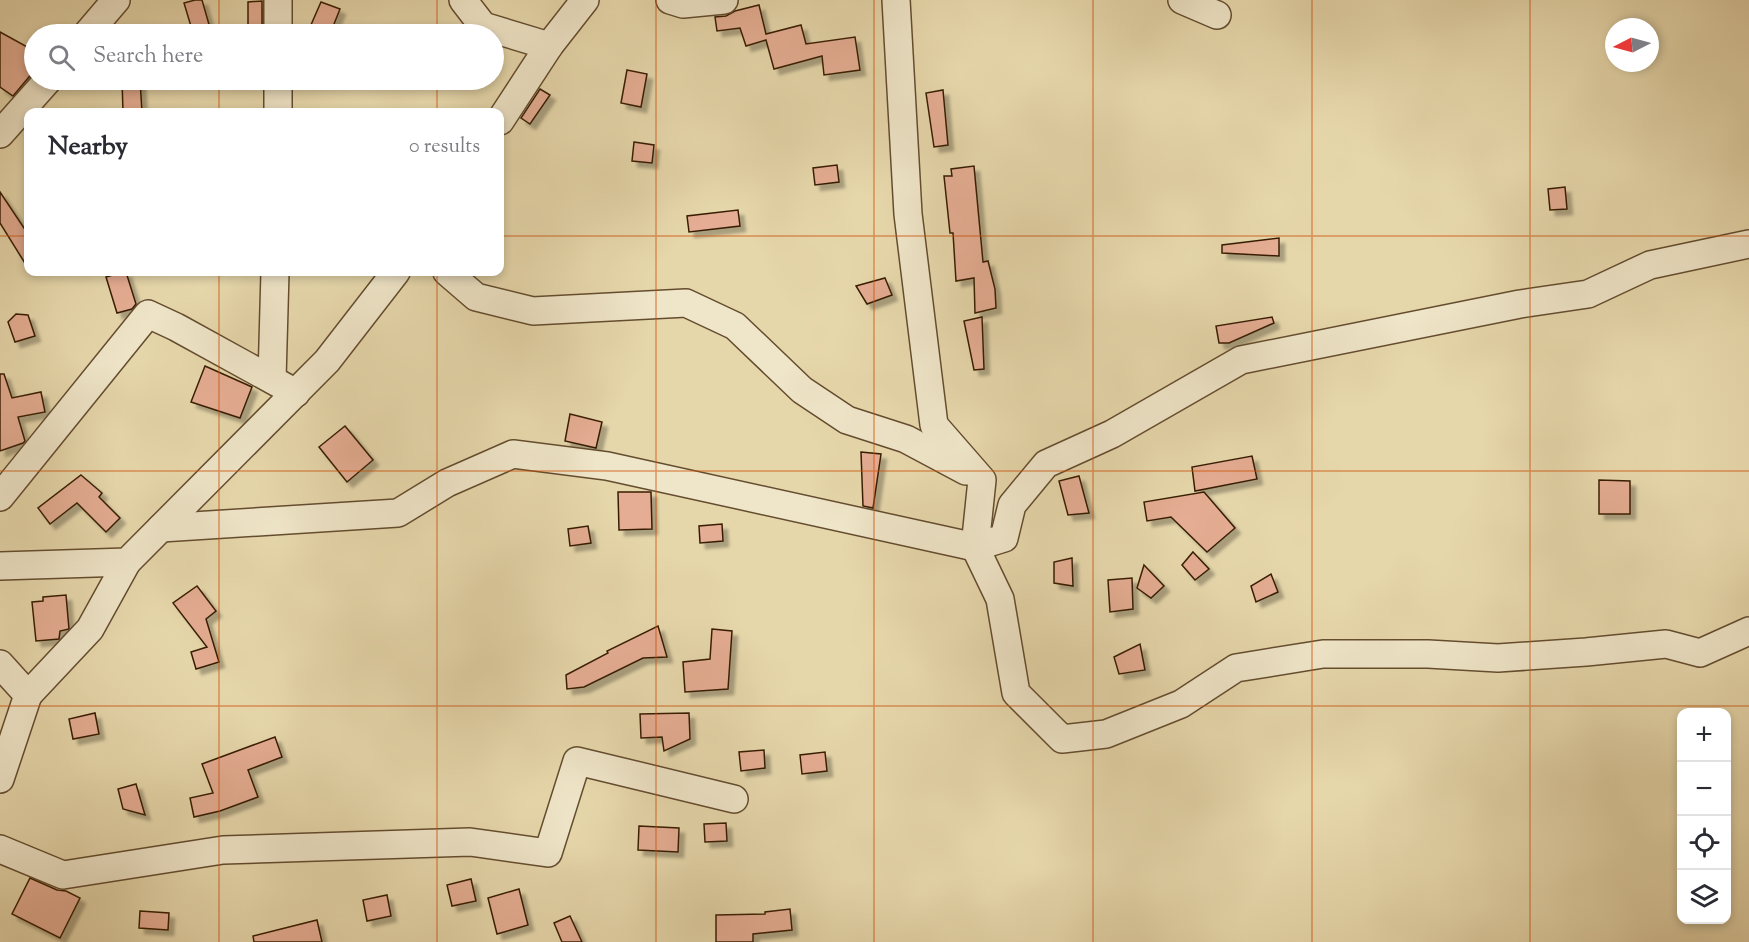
<!DOCTYPE html>
<html lang="en">
<head>
<meta charset="utf-8">
<style>
	body { margin:0; font-family:"Sorts Mill Goudy",serif; background:#f7f7f7; color:#2b2b33 }
	.controls { position:absolute; right:18px; bottom:18px; display:grid; overflow:hidden; border-radius:12px; box-shadow:0 3px 9px #0003 }
	.controls button { width:54px; height:54px; display:grid; place-items:center; padding:0; border:0; border-bottom:2px solid #e1e1e2; background:#fff; color:#2b2b33; font:30px sans-serif }
	.compass { position:absolute; left:1605px; top:18px; width:54px; height:54px; border-radius:50%; background:#fff; box-shadow:0 3px 9px #0003; rotate:264deg }
	.list { margin:0; padding:0; list-style:none }
	h2 { display:flex; justify-content:space-between; align-items:center; height:78px; margin:0; padding:0 24px; font-size:26px }
	h2 small { font-size:20px; font-weight:400; color:#7c7c81 }
	.icon { flex:none; width:33px; height:33px; fill:none; stroke:currentColor; stroke-width:2; stroke-linecap:round; stroke-linejoin:round }
	.map { position:relative; flex:none; width:1749px; height:942px; overflow:hidden }
	.search { position:absolute; background:#fff; box-shadow:0 3px 9px #0003; left:24px; top:24px; width:480px; height:66px; display:flex; align-items:center; gap:15px; box-sizing:border-box; padding:0 21px; border-radius:33px; color:#7c7c81; font-size:22px }
	.panel { position:absolute; background:#fff; box-shadow:0 3px 9px #0003; left:24px; top:108px; width:480px; height:168px; border-radius:12px }
	.map>svg:first-child { display:block }
	.building { fill:#e5ad93; stroke:#381e06; stroke-width:1.5; filter:url(#shadow) }
	.lines { fill:none; stroke-linecap:round; stroke-linejoin:round }
	.minor-casing { stroke:#644c2f; stroke-width:30 }
	.minor { stroke:#efe5c8; stroke-width:27 }
	.grid { fill:none; stroke:#ce500b; stroke-width:1.5; stroke-opacity:0.55 }
</style>
</head>
<body>
<div class="map">
<svg width="1749" height="942" viewBox="0 0 1749 942">
	<defs>
		<filter id="shadow"><feDropShadow dx="5.5" dy="5.5" stdDeviation="1.5" flood-color="#0004"/></filter>
	</defs>
	<rect width="100%" height="100%" fill="#e6d7ab"/>
	<filter id="stains"><feTurbulence type="fractalNoise" baseFrequency=".00333" numOctaves="4"/><feColorMatrix values="0 0 0 0 .2 0 0 0 0 .09 0 0 0 0 .02 0 0 0 .5 -.17"/></filter>
	<radialGradient id="worn" r=".72"><stop offset=".6" stop-color="#630" stop-opacity="0"/><stop offset="1" stop-color="#630" stop-opacity=".3"/></radialGradient>
	<g class="building">
		<path d="M195,0H202L210,28L193,33L184,3Z"/>
		<path d="M262,1V28H248V2Z"/>
		<path d="M321,2L340,9L330,34H307Z"/>
		<path d="M759,5L766,34L801,25L806,44L855,37L860,70L824,75L822,56L774,69L766,40L746,46L740,28L717,31L715,17L726,16L735,11Z"/>
		<path d="M0,32L31,49L26,59L34,65V71L13,96L0,87Z"/>
		<path d="M627,70L647,74L641,107L621,103Z"/>
		<path d="M122,80H140L142,112H123Z"/>
		<path d="M540,89L550,95L530,124L521,118Z"/>
		<path d="M943,90L948,145L934,147L926,93Z"/>
		<path d="M634,142L654,145L652,163L632,161Z"/>
		<path d="M837,165L839,182L815,185L813,168Z"/>
		<path d="M974,166L983,262L988,261L995,289L996,308L975,313L974,278L956,281L953,233H950L944,176H952L951,169Z"/>
		<path d="M1565,187L1567,209L1550,210L1548,189Z"/>
		<path d="M0,192L28,234V268L0,223Z"/>
		<path d="M738,210L740,226L689,232L687,216Z"/>
		<path d="M1279,238V256L1222,253V245Z"/>
		<path d="M123,272H126L136,304L132,309L117,313L106,277Z"/>
		<path d="M885,278L892,295L867,304L856,286Z"/>
		<path d="M16,314L28,315L35,336L15,342L8,322Z"/>
		<path d="M982,317L984,369L974,370L964,321Z"/>
		<path d="M1272,317L1274,323L1229,343H1219L1216,326Z"/>
		<path d="M205,366L252,387L240,418L191,402Z"/>
		<path d="M0,374H4L12,398L41,392L45,412L18,417L25,441L23,443L0,451Z"/>
		<path d="M570,414L602,422L596,448L565,441Z"/>
		<path d="M345,426L373,460L347,482L319,447Z"/>
		<path d="M861,452L881,454L873,508L863,506Z"/>
		<path d="M1252,456L1257,479L1195,491L1192,467Z"/>
		<path d="M81,475L102,493L99,497L120,518L106,532L77,503L50,524L38,508Z"/>
		<path d="M1079,476L1089,513L1068,515L1059,481Z"/>
		<path d="M1599,480L1630,481V514H1599Z"/>
		<path d="M618,492H651L652,529L619,530Z"/>
		<path d="M1204,492L1235,528L1207,552L1171,517L1147,521L1144,502Z"/>
		<path d="M722,524L723,541L700,543L699,526Z"/>
		<path d="M588,526L591,543L570,546L568,529Z"/>
		<path d="M1193,552L1209,569L1195,580L1182,565Z"/>
		<path d="M1072,558L1073,586L1054,583V562Z"/>
		<path d="M1144,565L1164,586L1151,598L1137,588Z"/>
		<path d="M1271,574L1278,592L1256,602L1251,586Z"/>
		<path d="M1132,578L1133,609L1110,612L1108,580Z"/>
		<path d="M197,586L216,611L206,619L219,662L196,669L191,652L207,647L173,603Z"/>
		<path d="M66,595L69,629L60,631L59,639L36,641L32,602L43,601V597Z"/>
		<path d="M658,626L667,657L643,658L584,687L567,689L566,675L608,653L607,651Z"/>
		<path d="M712,629L732,631L728,689L685,692L683,662L710,659Z"/>
		<path d="M1140,644L1145,670L1119,674L1114,657Z"/>
		<path d="M95,713L99,734L73,739L69,719Z"/>
		<path d="M689,713L690,739L664,751L662,737L641,738L640,714Z"/>
		<path d="M275,737L282,757L248,770L258,797L220,811L194,817L190,798L213,793L202,764Z"/>
		<path d="M764,750L765,768L741,771L739,752Z"/>
		<path d="M825,752L827,771L802,774L800,755Z"/>
		<path d="M136,784L145,815L123,809L118,789Z"/>
		<path d="M726,823L727,841L705,842L704,824Z"/>
		<path d="M639,826L679,828L678,852L638,850Z"/>
		<path d="M30,878L57,890L66,891L80,898L60,938L12,914Z"/>
		<path d="M471,879L476,901L452,906L447,885Z"/>
		<path d="M519,889L528,925L497,934L488,898Z"/>
		<path d="M387,895L391,916L367,921L363,900Z"/>
		<path d="M790,909L792,930L753,934V942H716V915L765,914V912Z"/>
		<path d="M140,911L169,913L168,930L139,928Z"/>
		<path d="M570,916L582,942H562L554,923Z"/>
		<path d="M317,920L322,942H254L253,936Z"/>
	</g>
	<g class="lines">
		<g class="minor-casing">
			<g id="minor">
				<path d="M278,0V34"/>
				<path d="M463,0L483,26L549,46"/>
				<path d="M670,0L683,4L724,0"/>
				<path d="M896,0L908,214L934,425L982,480L975,547L1000,599L1016,693L1062,739L1106,734L1181,704L1236,668L1323,654H1428L1498,658L1586,652L1666,644L1700,653L1749,631"/>
				<path d="M1182,0L1217,15"/>
				<path d="M87,34L116,0"/>
				<path d="M278,80V112"/>
				<path d="M500,121L549,46L585,0"/>
				<path d="M0,134L48,80"/>
				<path d="M447,272L476,297L533,311L686,303L735,326L802,390L847,420L906,439L966,471"/>
				<path d="M272,379L275,272"/>
				<path d="M0,497L148,314L176,327L296,393"/>
				<path d="M161,528L398,513L447,483L513,454L607,466L975,547L1004,538L1012,505L1046,464L1112,434L1241,360L1520,304L1588,294L1650,265L1749,244"/>
				<path d="M0,566L127,562L327,361L396,272"/>
				<path d="M0,664L28,695L0,779"/>
				<path d="M28,695L90,629L127,562"/>
				<path d="M0,849L63,875L223,850L470,842L548,853L577,761L734,799"/>
			</g>
		</g>
		<use href="#minor" class="minor"/>
	</g>
	<path class="grid" d="M219,0V34M437,0V34M656,0V942M874,0V942M1093,0V942M1312,0V942M1530,0V942M219,80V112M437,80V112M0,236H28M500,236H1749M219,272V942M437,272V942M0,471H1749M0,706H1749"/>
	<rect width="100%" height="100%" filter="url(#stains)"/>
	<rect width="100%" height="100%" fill="url(#worn)"/>
</svg>
<div class="controls">
<button>+</button>
<button>−</button>
<button><svg class="icon" aria-label="locate" viewBox="0 0 24 24"><circle cx="12" cy="12" r="6"/><path d="M12 2v4M12 18v4M2 12h4M18 12h4"/></svg></button>
<button><svg class="icon" aria-label="layers" viewBox="0 0 24 24"><path d="M12 4l9 5-9 5-9-5zM3 14l9 5 9-5"/></svg></button>
</div>
<svg class="compass" viewBox="-18 -18 36 36"><path d="M0-13l5 13h-10z" fill="#e53935"/><path d="M0 13l5-13h-10z" fill="#7c7c81"/></svg>
<div class="search"><svg class="icon" aria-label="search" viewBox="0 0 24 24"><circle cx="10" cy="10" r="6"/><path d="M15 15l6 6"/></svg>Search here</div>
<section class="panel">
<h2>Nearby<small>0 results</small></h2>
<ul class="list">
</ul>
</section>
</div>
</body>
</html>
